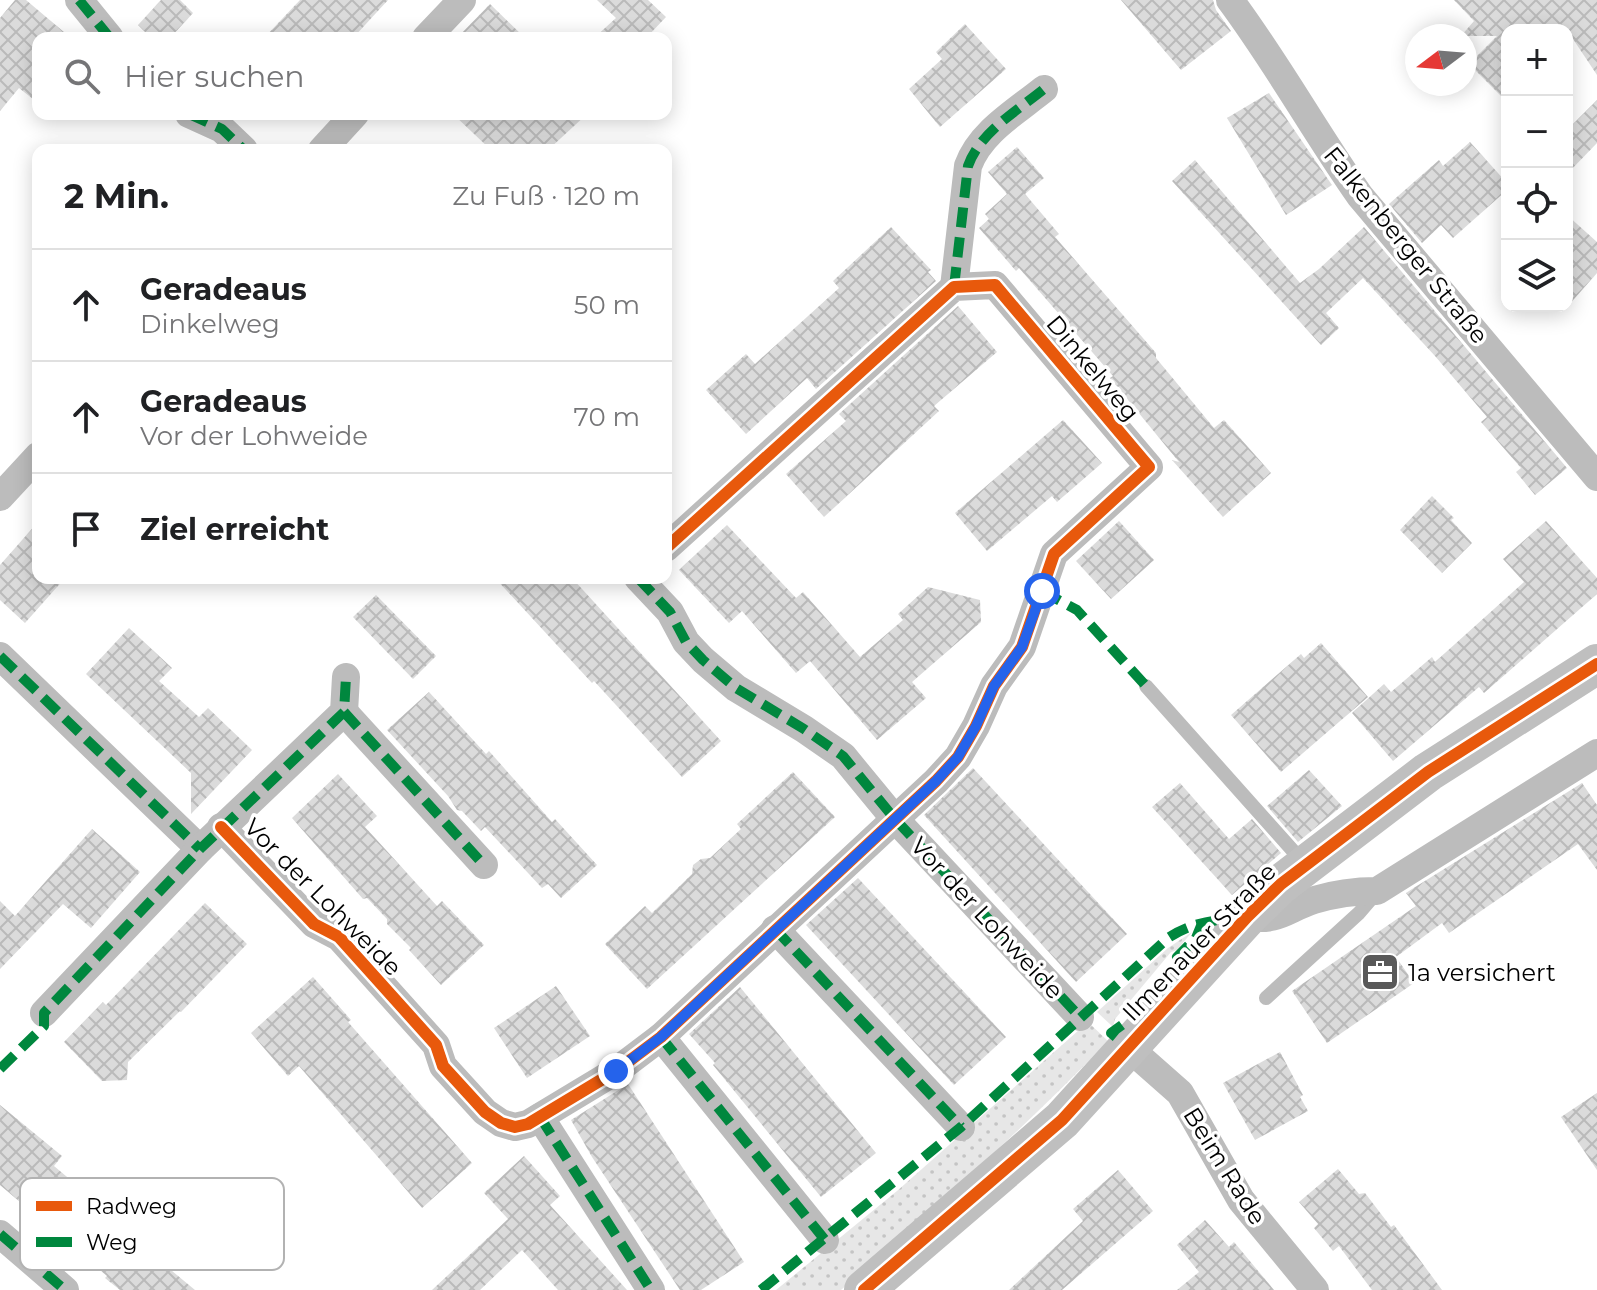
<!DOCTYPE html>
<html lang="de">
<head>
<meta charset="utf-8">
<style>
	body { margin:0; font-family:Montserrat,sans-serif; background:#f6f6f6; color:#202124 }
	.controls { position:absolute; right:24px; top:24px; display:grid; overflow:hidden; border-radius:16px; box-shadow:0 4px 20px #0003 }
	.controls button { width:72px; height:72px; display:grid; place-items:center; padding:0; border:0; border-bottom:2px solid #e0e0e0; background:#fff; color:#202124; font:40px sans-serif }
	.compass { position:absolute; left:1405px; top:24px; width:72px; height:72px; border-radius:50%; background:#fff; box-shadow:0 4px 20px #0003; rotate:254deg }
	.stop { position:absolute; width:24px; height:24px; margin:-18px; border:6px solid #2563eb; border-radius:50%; background:#fff }
	.stop.end { background:#2563eb; border-color:#fff; box-shadow:0 2px 8px #0008 }
	.list { margin:0; padding:0; list-style:none }
	h2 { display:flex; justify-content:space-between; align-items:center; height:104px; margin:0; padding:0 32px; font-size:34px }
	h2 small { font-size:26px; font-weight:400; color:#757577 }
	.list li { display:grid; grid-template-columns:52px 1fr auto; gap:24px; align-items:center; box-sizing:border-box; height:112px; padding:0 32px; border-top:2px solid #e0e0e0 }
	.list b { display:block; font-size:30px; white-space:nowrap }
	.list p { margin:0; font-size:26px; white-space:nowrap; color:#757577 }
	.list em { font-size:26px; font-style:normal; color:#757577 }
	.icon { flex:none; width:44px; height:44px; fill:none; stroke:currentColor; stroke-width:2; stroke-linecap:round; stroke-linejoin:round }
	.map { position:relative; flex:none; width:1597px; height:1290px; overflow:hidden }
	.search { position:absolute; background:#fff; box-shadow:0 4px 20px #0003; left:32px; top:32px; width:640px; height:88px; display:flex; align-items:center; gap:20px; box-sizing:border-box; padding:0 28px; border-radius:16px; color:#757577; font-size:30px }
	.panel { position:absolute; background:#fff; box-shadow:0 4px 20px #0003; left:32px; top:144px; width:640px; height:440px; border-radius:16px }
	.map>svg:first-child { display:block }
	.grass { fill:url(#grass-dots) }
	.building { fill:url(#building-cross-hatch) }
	.lines { fill:none; stroke-linecap:round; stroke-linejoin:round }
	.lane { stroke:#bcbcbc; stroke-width:14 }
	.street { stroke:#bcbcbc; stroke-width:28 }
	.secondary { stroke:#bfbfbf; stroke-width:40 }
	.quiet { stroke:#00873e; stroke-width:10; stroke-dasharray:20 10; stroke-linecap:butt }
	.cycleway-casing { stroke:#fff; stroke-width:17 }
	.cycleway { stroke:#e8590c; stroke-width:12 }
	.route { stroke:#2563eb; stroke-width:10 }
	.labels { text-anchor:middle; dominant-baseline:central; stroke-width:7; stroke-linejoin:round; paint-order:stroke }
	.street-label { font-size:24px; fill:#000; stroke:#fff }
	.poi-label { font-size:24px; fill:#000; stroke:#fff; text-anchor:start }
	.key { fill:#fff; stroke:#b2b2b2; stroke-width:2 }
	.key-label { font-size:22px; fill:#000 }
</style>
</head>
<body>
<div class="map">
<svg width="1597" height="1290" viewBox="0 0 1597 1290">
	<defs>
		<pattern id="grass-dots" width="8" height="8" patternUnits="userSpaceOnUse" patternTransform="scale(2)"><rect width="8" height="8" fill="#e7e7e7"/><path d="M2 2h.1M6 6h.1" fill="none" stroke="#c4c4c4" stroke-width="1.8" stroke-linecap="round"/></pattern>
		<pattern id="building-cross-hatch" width="8" height="8" patternUnits="userSpaceOnUse" patternTransform="scale(2)"><rect width="8" height="8" fill="#dbdbdb"/><path d="M0 0l8 8M0 8l8-8" fill="none" stroke="#bababa"/></pattern>
	</defs>
	<rect width="100%" height="100%" fill="#fff"/>
	<g class="grass">
		<path d="M1192,932L1177,950L1171,952L1115,1019L1113,1027L1097,1012L1168,948Z"/>
		<path d="M1088,1022L1108,1041C1024,1129 933,1209 841,1290H776L897,1191Z"/>
	</g>
	<g class="building">
		<path d="M15,0H26L71,38H38V103L19,88L0,111V18Z"/>
		<path d="M161,0H180L193,13L170,38H151L138,25Z"/>
		<path d="M300,0H388L353,38H264Z"/>
		<path d="M597,0H648L666,17L646,38H594L616,18Z"/>
		<path d="M1121,0H1213L1216,10L1231,31L1181,70Z"/>
		<path d="M1454,0H1597V75L1567,30H1507V102L1469,64L1497,36H1461L1474,21Z"/>
		<path d="M490,4L525,38H457Z"/>
		<path d="M965,24L1006,69L940,127L909,89L942,59L936,52Z"/>
		<path d="M1269,93L1332,185L1286,215L1227,118Z"/>
		<path d="M1597,100V143L1567,174V130Z"/>
		<path d="M453,114H587L548,150H491Z"/>
		<path d="M1470,142L1507,183V190L1453,238L1441,225L1422,243L1389,204L1439,160L1443,166Z"/>
		<path d="M1017,147L1044,178L1025,194L1059,234L1055,237L1156,353V358L1214,428L1224,420L1271,473L1223,517L1172,460L1179,462L1110,378L1113,376L1019,268L1016,271L979,228L989,219L985,214L1007,194L988,172Z"/>
		<path d="M1195,160L1300,283L1319,269L1364,227L1567,468L1535,495L1516,472L1521,468L1481,422L1487,417L1435,356L1363,278L1326,313L1339,328L1321,345L1172,181Z"/>
		<path d="M1567,215L1597,242V273L1567,307Z"/>
		<path d="M891,227L931,270L928,272L936,281L816,389L807,378L746,434L706,390L746,354L755,364L839,288L833,281Z"/>
		<path d="M958,306L997,352L934,406L939,411L824,517L786,474L846,421L839,414Z"/>
		<path d="M1063,420L1102,463L1057,502L1052,496L987,551L955,513Z"/>
		<path d="M1432,496L1454,518L1451,520L1472,543L1442,573L1400,530Z"/>
		<path d="M1119,521L1154,560L1111,599L1076,561Z"/>
		<path d="M1546,521L1597,578V594L1484,693L1479,687L1393,761L1352,713L1384,684L1391,692L1432,657L1435,662L1524,582L1503,559Z"/>
		<path d="M38,522V578H65L25,623L0,600V565Z"/>
		<path d="M727,525L796,598L803,592L860,657L903,620L898,614L928,587L980,600L981,622L912,682L926,698L877,740L810,661L796,673L742,611L729,623L679,570Z"/>
		<path d="M495,578H572L721,741L682,777L594,681L592,683Z"/>
		<path d="M376,595L436,656L413,679L353,617Z"/>
		<path d="M129,628L172,668L159,681L199,717L208,708L252,750L191,814V773L86,674Z"/>
		<path d="M1321,643L1368,697L1281,772L1231,715L1301,654L1304,658Z"/>
		<path d="M429,692L486,754L489,751L552,822L555,819L597,865L561,898L548,884L542,888L485,827L481,831L462,811L457,810L448,796L387,730Z"/>
		<path d="M973,768L1127,934L1076,982L924,815Z"/>
		<path d="M1309,770L1342,806L1298,842L1267,806Z"/>
		<path d="M793,772L835,817L647,989L605,944L645,906L652,913L692,874L693,865L701,859L710,858L741,829L737,824Z"/>
		<path d="M338,774L377,816L365,827L437,906L442,901L484,945L441,985L409,950L411,948L387,924V919L367,898L363,899L292,818Z"/>
		<path d="M1180,783L1229,839L1252,819L1281,853L1232,895L1152,807Z"/>
		<path d="M1582,783L1597,805V870L1578,844L1449,933L1442,923L1396,957L1414,983L1327,1043L1292,991L1416,906L1406,893L1412,889Z"/>
		<path d="M92,829L140,872L91,928L63,904L0,969V901L15,916Z"/>
		<path d="M858,878L1006,1037L954,1085L806,925Z"/>
		<path d="M205,903L247,944L181,1012L180,1011L128,1062L127,1080L102,1081L64,1042L103,1002L106,1005Z"/>
		<path d="M313,977L351,1020L348,1022L472,1163L422,1208L299,1066L288,1076L251,1033Z"/>
		<path d="M556,986L590,1036L527,1078L494,1028Z"/>
		<path d="M740,987L876,1153L821,1197L713,1065L715,1063L689,1034Z"/>
		<path d="M1280,1052L1303,1095L1300,1097L1308,1111L1255,1140L1223,1083Z"/>
		<path d="M628,1084L744,1262L701,1290H680L592,1157L571,1120Z"/>
		<path d="M1597,1093V1170L1561,1117Z"/>
		<path d="M0,1105L62,1156L54,1166L116,1218L113,1222L195,1290H120L105,1278L107,1276L0,1185Z"/>
		<path d="M524,1156L560,1196L550,1205L627,1290H558L522,1250L480,1290H432L508,1219L484,1193Z"/>
		<path d="M1338,1169L1359,1194L1365,1193L1391,1227L1394,1225L1442,1290H1372L1339,1246L1333,1251L1314,1228L1318,1224L1299,1202Z"/>
		<path d="M1118,1170L1153,1211L1062,1290H1009L1083,1221L1073,1209Z"/>
		<path d="M1205,1220L1229,1247L1234,1242L1274,1290H1177L1199,1272L1177,1245Z"/>
	</g>
	<g class="lines">
		<g class="lane">
			<path d="M1146,686L1303,862"/>
			<path d="M1266,998L1359,913L1377,892"/>
		</g>
		<g class="street">
			<path d="M79,0L110,38"/>
			<path d="M1230,0C1277,63 1315,132 1360,196L1597,477"/>
			<path d="M426,38L462,0"/>
			<path d="M189,114L222,129L244,150"/>
			<path d="M322,150L355,114"/>
			<path d="M954,287L968,166C980,132 1017,111 1044,89"/>
			<path d="M0,497L38,456"/>
			<path d="M638,578L670,612L686,642L703,660L736,688L804,729L843,756L894,818L1080,1017"/>
			<path d="M0,656L200,849"/>
			<path d="M344,712L484,865"/>
			<path d="M221,827L314,924L339,937L436,1045L443,1066L485,1112L501,1123L515,1127L528,1124L616,1071L661,1037L936,781L958,757L976,726L994,686L1022,647L1054,554L1149,467L995,285L954,287L666,548"/>
			<path d="M1247,917C1279,922 1286,909 1314,900C1334,894 1356,891 1377,891L1597,753"/>
			<path d="M775,929L961,1127"/>
			<path d="M44,1013L200,849L344,712L346,677"/>
			<path d="M661,1037L825,1240"/>
			<path d="M1129,1048L1180,1093L1241,1200L1315,1290"/>
			<path d="M540,1117L651,1290"/>
			<path d="M0,1234L65,1290"/>
		</g>
		<path class="secondary" d="M864,1290L1062,1120L1247,917L1281,884L1428,772L1597,664"/>
		<g class="quiet">
			<path d="M79,0L110,38"/>
			<path d="M189,114L222,129L244,150"/>
			<path d="M954,287L968,166C980,132 1017,111 1044,89"/>
			<path d="M638,578L670,612L686,642L703,660L736,688L804,729L843,756L894,818L1080,1017"/>
			<path d="M1042,591L1077,610L1146,686"/>
			<path d="M0,656L200,849"/>
			<path d="M344,712L484,865"/>
			<path d="M775,929L961,1127"/>
			<path d="M1179,960L1177,957L1196,938L1203,921"/>
			<path d="M1122,1025L1111,1033L1129,1048"/>
			<path d="M661,1037L825,1240"/>
			<path d="M0,1069L44,1026V1013L200,849L344,712L346,677"/>
			<path d="M540,1117L651,1290"/>
			<path d="M0,1234L65,1290"/>
			<path d="M761,1290L961,1127L1168,938C1194,921 1217,920 1247,917"/>
		</g>
		<g class="cycleway-casing">
			<g id="cycleway">
				<path d="M221,827L314,924L339,937L436,1045L443,1066L485,1112L501,1123L515,1127L528,1124L616,1071L661,1037L936,781L958,757L976,726L994,686L1022,647L1054,554L1149,467L995,285L954,287L666,548"/>
				<path d="M864,1290L1062,1120L1247,917L1281,884L1428,772L1597,664"/>
			</g>
		</g>
		<use href="#cycleway" class="cycleway"/>
	</g>
	<g class="lines">
		<path class="route" d="M616,1071L661,1037L936,781L958,757L976,726L994,686L1022,647L1042,591"/>
	</g>
	<defs>
		<g id="office-square" transform="scale(2)"><rect x="-9" y="-9" width="18" height="18" rx="4" fill="#595959" stroke="#fff"/><path d="M-6-3h4V-5.5h4V-3h4V5H-6ZM-1-4.5V-3h2v-1.5ZM-6 0V1H6V0Z" fill="#fff"/></g>
	</defs>
	<g fill-rule="evenodd">
		<use href="#office-square" x="1380" y="972"/>
	</g>
	<g class="labels">
		<g class="street-label">
			<text transform="translate(1406 245) rotate(51)">Falkenberger Straße</text>
			<text transform="translate(1093 368) rotate(50)">Dinkelweg</text>
			<text transform="translate(323 897) rotate(45)">Vor der Lohweide</text>
			<text transform="translate(987 918) rotate(47)">Vor der Lohweide</text>
			<text transform="translate(1199 942) rotate(-46)">Ilmenauer Straße</text>
			<text transform="translate(1225 1166) rotate(58)">Beim Rade</text>
		</g>
		<g class="poi-label">
			<text x="1408" y="972">1a versichert</text>
		</g>
	</g>
	<rect x="20" y="1178" width="264" height="92" rx="12" class="key"/>
	<rect x="36" y="1201" width="36" height="10" fill="#e8590c"/>
	<rect x="36" y="1237" width="36" height="10" fill="#00873e"/>
	<g class="key-label">
		<text x="86" y="1214">Radweg</text>
		<text x="86" y="1250">Weg</text>
	</g>
</svg>
<div class="controls">
<button>+</button>
<button>−</button>
<button><svg class="icon" aria-label="locate" viewBox="0 0 24 24"><circle cx="12" cy="12" r="6"/><path d="M12 2v4M12 18v4M2 12h4M18 12h4"/></svg></button>
<button><svg class="icon" aria-label="layers" viewBox="0 0 24 24"><path d="M12 4l9 5-9 5-9-5zM3 14l9 5 9-5"/></svg></button>
</div>
<svg class="compass" viewBox="-18 -18 36 36"><path d="M0-13l5 13h-10z" fill="#e53935"/><path d="M0 13l5-13h-10z" fill="#757577"/></svg>
<div class="stop" style="left:1042px;top:591px"></div>
<div class="stop end" style="left:616px;top:1071px"></div>
<div class="search"><svg class="icon" aria-label="search" viewBox="0 0 24 24"><circle cx="10" cy="10" r="6"/><path d="M15 15l6 6"/></svg>Hier suchen</div>
<section class="panel">
<h2>2 Min.<small>Zu Fuß · 120 m</small></h2>
<ul class="list">
<li><svg class="icon" aria-label="ahead" viewBox="0 0 24 24"><path d="M12 20V5M6 11l6-6 6 6"/></svg><div><b>Geradeaus</b><p>Dinkelweg</p></div><em>50 m</em></li>
<li><svg class="icon" aria-label="ahead" viewBox="0 0 24 24"><path d="M12 20V5M6 11l6-6 6 6"/></svg><div><b>Geradeaus</b><p>Vor der Lohweide</p></div><em>70 m</em></li>
<li><svg class="icon" aria-label="arrive" viewBox="0 0 24 24"><path d="M6 21V4h12l-3 4 3 4H6"/></svg><div><b>Ziel erreicht</b></div></li>
</ul>
</section>
</div>
</body>
</html>
